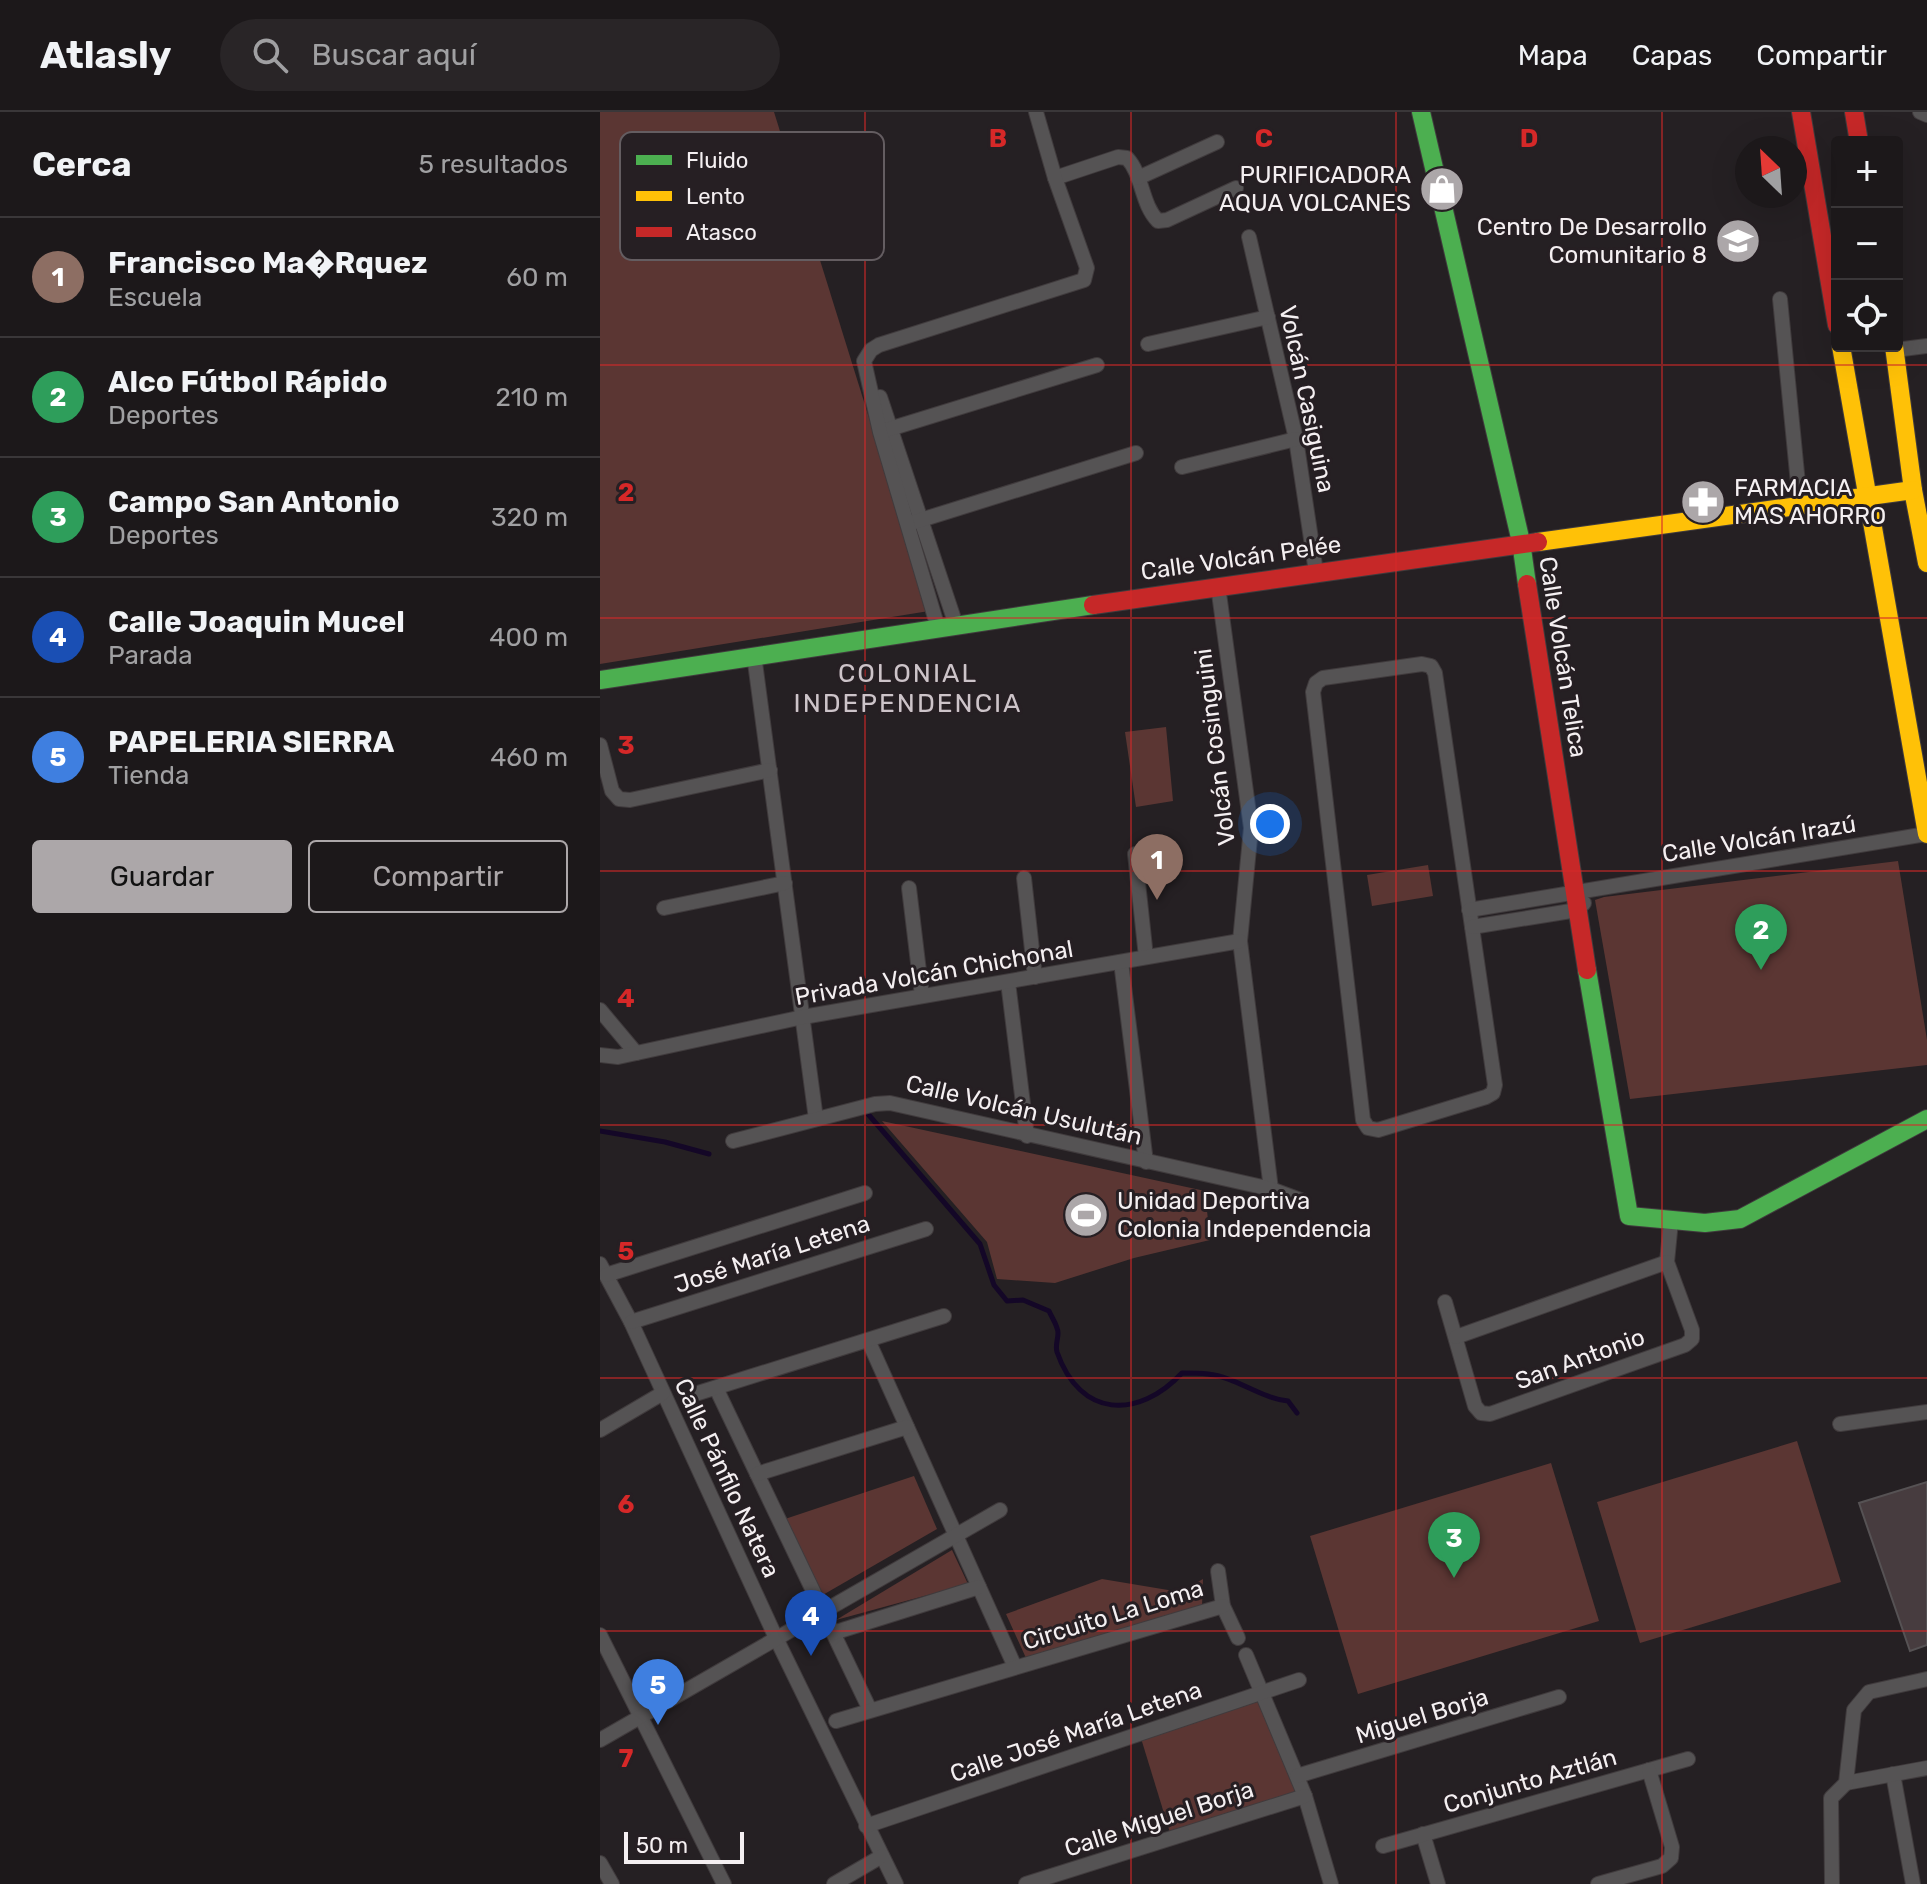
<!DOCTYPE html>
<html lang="es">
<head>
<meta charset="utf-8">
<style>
	body { margin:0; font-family:Rubik,sans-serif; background:#292527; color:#f1f3f6 }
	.controls { position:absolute; right:24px; top:24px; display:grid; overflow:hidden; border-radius:8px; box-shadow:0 8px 32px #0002 }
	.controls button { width:72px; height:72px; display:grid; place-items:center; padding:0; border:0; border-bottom:2px solid #3a3739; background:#1c181a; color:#f1f3f6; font:40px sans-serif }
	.compass { position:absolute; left:1135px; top:24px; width:72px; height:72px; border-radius:50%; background:#1c181a; box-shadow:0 8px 32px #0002; rotate:335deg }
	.scale { position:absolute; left:24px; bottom:20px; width:120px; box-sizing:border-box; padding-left:8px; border:4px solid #f4eff1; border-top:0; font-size:22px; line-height:28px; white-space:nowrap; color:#f4eff1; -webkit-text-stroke:6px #261f23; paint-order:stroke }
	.you { position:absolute; left:670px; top:712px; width:28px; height:28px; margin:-20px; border:6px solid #fff; border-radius:50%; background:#1a73e8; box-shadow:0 0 0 12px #1a73e833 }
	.badge { display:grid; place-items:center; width:52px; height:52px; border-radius:50%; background:#aca7a9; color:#fff; font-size:26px; font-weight:700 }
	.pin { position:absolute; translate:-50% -66px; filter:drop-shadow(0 2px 4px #0008) }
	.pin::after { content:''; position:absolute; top:42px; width:28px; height:24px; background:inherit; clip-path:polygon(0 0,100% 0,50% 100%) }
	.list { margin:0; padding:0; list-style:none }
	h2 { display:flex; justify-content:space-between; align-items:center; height:104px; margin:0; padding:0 32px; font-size:34px }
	h2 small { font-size:26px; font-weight:400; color:#a0a0a2 }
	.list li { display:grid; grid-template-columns:52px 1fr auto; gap:24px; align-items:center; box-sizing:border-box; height:120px; padding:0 32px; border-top:2px solid #3a3739 }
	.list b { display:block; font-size:30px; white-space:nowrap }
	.list p { margin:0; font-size:26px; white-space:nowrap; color:#a0a0a2 }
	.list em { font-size:26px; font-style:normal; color:#a0a0a2 }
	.actions { display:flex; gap:16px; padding:24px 32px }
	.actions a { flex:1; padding:18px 0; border:2px solid #aca7a9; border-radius:8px; text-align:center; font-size:28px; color:#aca7a9 }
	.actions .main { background:#aca7a9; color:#111 }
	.icon { flex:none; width:44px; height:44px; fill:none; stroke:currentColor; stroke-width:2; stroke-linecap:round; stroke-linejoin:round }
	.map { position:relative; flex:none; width:1327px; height:1772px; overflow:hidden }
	header { display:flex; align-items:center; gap:48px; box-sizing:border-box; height:112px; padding:0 40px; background:#1c181a; border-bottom:2px solid #3a3739 }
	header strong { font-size:38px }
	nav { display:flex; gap:44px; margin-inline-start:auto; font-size:28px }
	.search { width:560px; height:72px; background:#292527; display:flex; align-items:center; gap:20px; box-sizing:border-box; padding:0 28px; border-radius:44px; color:#a0a0a2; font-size:30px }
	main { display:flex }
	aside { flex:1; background:#1c181a }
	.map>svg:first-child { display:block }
	.green { fill:#5b3633 }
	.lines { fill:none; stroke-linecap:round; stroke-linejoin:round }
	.stream { stroke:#140727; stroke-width:5 }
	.building { fill:#473c3f; stroke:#565254; stroke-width:2 }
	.street-casing { stroke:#403b3d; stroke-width:16 }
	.fast-casing { stroke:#403b3d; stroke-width:20 }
	.slow-casing { stroke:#403b3d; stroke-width:20 }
	.jam-casing { stroke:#403b3d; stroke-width:20 }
	.street { stroke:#555354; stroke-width:14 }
	.fast { stroke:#4caf50; stroke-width:18 }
	.slow { stroke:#ffc107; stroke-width:18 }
	.jam { stroke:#c62828; stroke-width:18 }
	.grid { fill:none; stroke:#d62828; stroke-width:2; stroke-opacity:0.55 }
	.labels { text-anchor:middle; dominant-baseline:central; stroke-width:6; stroke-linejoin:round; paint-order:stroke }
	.poi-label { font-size:24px; fill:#f4eff1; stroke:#261f23; text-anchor:end }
	.street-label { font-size:24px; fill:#f4eff1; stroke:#261f23 }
	.neighbourhood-label { font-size:26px; letter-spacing:2px; fill:#cdc4c9; stroke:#261f23 }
	.key { fill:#261f23; stroke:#645d61; stroke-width:2 }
	.key-label { font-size:22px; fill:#f4eff1 }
	.grid-label { font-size:26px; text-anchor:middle; font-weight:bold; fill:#d62828; stroke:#261f23; stroke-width:6; stroke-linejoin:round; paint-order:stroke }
</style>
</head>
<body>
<header>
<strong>Atlasly</strong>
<div class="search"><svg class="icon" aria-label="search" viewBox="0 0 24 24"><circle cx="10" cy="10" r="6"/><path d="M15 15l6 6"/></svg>Buscar aquí</div>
<nav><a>Mapa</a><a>Capas</a><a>Compartir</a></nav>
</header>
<main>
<aside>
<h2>Cerca<small>5 resultados</small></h2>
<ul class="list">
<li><span class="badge" style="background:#8d6e63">1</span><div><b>Francisco Ma�Rquez</b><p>Escuela</p></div><em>60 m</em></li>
<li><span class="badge" style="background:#2e9e5b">2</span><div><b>Alco Fútbol Rápido</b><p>Deportes</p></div><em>210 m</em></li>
<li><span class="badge" style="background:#2e9e5b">3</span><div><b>Campo San Antonio</b><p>Deportes</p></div><em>320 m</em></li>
<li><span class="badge" style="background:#1a4fb4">4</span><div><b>Calle Joaquin Mucel</b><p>Parada</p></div><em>400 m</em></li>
<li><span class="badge" style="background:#3f7fe0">5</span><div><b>PAPELERIA SIERRA</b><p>Tienda</p></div><em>460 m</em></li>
</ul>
<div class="actions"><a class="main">Guardar</a><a>Compartir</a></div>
</aside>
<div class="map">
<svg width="1327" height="1772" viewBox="0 0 1327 1772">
	<rect width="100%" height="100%" fill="#252023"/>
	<g class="green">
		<path d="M0,0H174L329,499L0,552Z"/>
		<path d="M566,615L573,689L536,695L525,620Z"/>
		<path d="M1298,749L1327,928V953L1030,987L995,788L1004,785Z"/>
		<path d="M828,753L833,784L772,794L767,763Z"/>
		<path d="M282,1009L605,1079L610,1128L534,1146L455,1171L397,1167L387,1130Z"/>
		<path d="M1197,1329L1241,1470L1040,1531L997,1390Z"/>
		<path d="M951,1351L999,1509L758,1582L710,1424Z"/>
		<path d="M314,1364L337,1417L221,1484L185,1407Z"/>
		<path d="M352,1438L368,1472L236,1508Z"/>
		<path d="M502,1467L580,1480L603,1467L602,1494L426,1546L406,1502Z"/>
		<path d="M660,1584L703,1681L571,1724L540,1623Z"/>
	</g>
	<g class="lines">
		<g class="stream">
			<path d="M268,1002L380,1132L394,1173L407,1189L423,1188L449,1199C452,1206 458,1214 458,1221C458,1228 455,1233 457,1240C480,1306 538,1308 582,1261C590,1261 599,1261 608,1262C636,1265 660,1286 688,1289L697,1301"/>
			<path d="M0,1019L65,1030L109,1042"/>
		</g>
	</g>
	<path class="building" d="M1327,1370V1533L1310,1539L1259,1391Z"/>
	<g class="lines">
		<g class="street-casing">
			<g id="street">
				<path d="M1320,0L1327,3"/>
				<path d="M455,66L518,45L527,46C543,63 541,92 558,109L567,108L636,76"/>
				<path d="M538,66L617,30"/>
				<path d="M649,125L696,327L716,460"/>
				<path d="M1180,187L1200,392"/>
				<path d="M548,232L668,205"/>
				<path d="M1295,238L1327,234"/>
				<path d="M280,285L356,513"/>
				<path d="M283,319L497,253"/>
				<path d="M582,355L696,327"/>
				<path d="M311,411L536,341"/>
				<path d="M618,474L651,716L640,829L671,1077"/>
				<path d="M338,516L280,320L264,249L271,238L279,233L484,168L487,156L455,66L436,0"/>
				<path d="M154,543L216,1007"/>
				<path d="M822,552L831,554L835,561L895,973L893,981L886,985L778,1018L768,1016L763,1008L713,580L716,571L723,566Z"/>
				<path d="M0,633L12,679L19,687L30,688L170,658"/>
				<path d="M535,742L546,845"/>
				<path d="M424,766L435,865"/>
				<path d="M309,776L322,884"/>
				<path d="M64,796L185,771"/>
				<path d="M869,798L1327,722"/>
				<path d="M872,815L977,798L984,791"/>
				<path d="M521,850L546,1050"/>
				<path d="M408,870L427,1024"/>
				<path d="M0,898L36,941"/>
				<path d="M0,943L18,945L203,905L640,829"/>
				<path d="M133,1029L275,992L290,991L671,1077L703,1089"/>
				<path d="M0,1152L31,1210L176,1526L296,1772"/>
				<path d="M6,1163L265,1081"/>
				<path d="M845,1190L875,1294L881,1301L890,1302L1085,1233L1092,1227V1218L1067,1150L1071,1109"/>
				<path d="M31,1210L326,1117"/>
				<path d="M856,1225L1067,1150"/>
				<path d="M268,1228L415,1555"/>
				<path d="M116,1276L270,1598"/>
				<path d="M95,1282L344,1204"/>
				<path d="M1240,1312L1327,1300"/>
				<path d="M0,1318L63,1281"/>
				<path d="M157,1362L307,1315"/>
				<path d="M618,1459L623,1494L638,1526"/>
				<path d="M233,1521L379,1475"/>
				<path d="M0,1523L124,1772"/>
				<path d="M646,1543L705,1684L731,1772"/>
				<path d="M236,1609L623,1494"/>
				<path d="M0,1628L400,1398"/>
				<path d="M1293,1662L1313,1772"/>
				<path d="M697,1664L959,1585"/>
				<path d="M1246,1671L1327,1656"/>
				<path d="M266,1714L699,1568"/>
				<path d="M823,1722L838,1772"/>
				<path d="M783,1734L1088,1647"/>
				<path d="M0,1751L12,1772"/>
				<path d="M1232,1771L1231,1686L1246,1671L1254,1598L1269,1580L1327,1567"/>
				<path d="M234,1772L282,1744"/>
				<path d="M426,1772L705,1684"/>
				<path d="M998,1772L1062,1754L1071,1746L1072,1735L1049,1658"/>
			</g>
		</g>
		<g class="fast-casing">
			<g id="fast">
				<path d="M821,0L921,430L927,472"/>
				<path d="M0,568L493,493"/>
				<path d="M987,858L1029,1104L1105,1111L1140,1107L1327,1007"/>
			</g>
		</g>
		<g class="slow-casing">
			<g id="slow">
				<path d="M1241,234L1327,722"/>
				<path d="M1294,234L1313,378L1327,451"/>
				<path d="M938,430L1313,378"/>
			</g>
		</g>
		<g class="jam-casing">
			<g id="jam">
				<path d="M1201,0L1237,213"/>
				<path d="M1254,0L1259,30"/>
				<path d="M927,472L987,858"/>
				<path d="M493,493L938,430"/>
			</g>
		</g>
		<use href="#street" class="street"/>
		<use href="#fast" class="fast"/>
		<use href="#slow" class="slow"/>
		<use href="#jam" class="jam"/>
	</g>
	<path class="grid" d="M265,0V1772M531,0V1772M796,0V1772M1062,0V1772M0,253H1327M0,506H1327M0,759H1327M0,1013H1327M0,1266H1327M0,1519H1327"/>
	<defs>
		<g id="shop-disc" transform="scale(2.3)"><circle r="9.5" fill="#aca7a9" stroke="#261f23"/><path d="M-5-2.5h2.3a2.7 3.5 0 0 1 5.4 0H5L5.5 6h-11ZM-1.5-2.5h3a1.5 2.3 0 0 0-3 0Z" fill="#fff"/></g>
		<g id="school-disc" transform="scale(2.3)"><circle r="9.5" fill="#aca7a9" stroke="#261f23"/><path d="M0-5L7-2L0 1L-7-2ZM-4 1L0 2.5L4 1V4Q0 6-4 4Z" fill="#fff"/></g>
		<g id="pharmacy-disc" transform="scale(2.3)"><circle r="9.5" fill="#aca7a9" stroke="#261f23"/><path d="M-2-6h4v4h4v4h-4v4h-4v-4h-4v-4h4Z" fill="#fff"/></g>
		<g id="stadium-disc" transform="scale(2.3)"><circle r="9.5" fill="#aca7a9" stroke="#261f23"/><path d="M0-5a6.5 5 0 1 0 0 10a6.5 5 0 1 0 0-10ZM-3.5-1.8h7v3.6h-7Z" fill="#fff"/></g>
	</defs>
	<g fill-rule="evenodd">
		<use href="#shop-disc" x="842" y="77"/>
		<use href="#school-disc" x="1138" y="129"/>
		<use href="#pharmacy-disc" x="1103" y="390"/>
		<use href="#stadium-disc" x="486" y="1103"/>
	</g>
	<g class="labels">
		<g class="poi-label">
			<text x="811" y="63">PURIFICADORA<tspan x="811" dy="28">AQUA VOLCANES</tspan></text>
			<text x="1107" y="115">Centro De Desarrollo<tspan x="1107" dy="28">Comunitario 8</tspan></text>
			<text x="1134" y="376" text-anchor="start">FARMACIA<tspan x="1134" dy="28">MAS AHORRO</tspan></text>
			<text x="517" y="1089" text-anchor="start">Unidad Deportiva<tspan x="517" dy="28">Colonia Independencia</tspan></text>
		</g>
		<g class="street-label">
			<text transform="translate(707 287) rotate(78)">Volcán Casiguina</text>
			<text transform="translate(641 446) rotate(-8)">Calle Volcán Pelée</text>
			<text transform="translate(963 545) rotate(81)">Calle Volcán Telica</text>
			<text transform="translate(615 635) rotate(-97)">Volcán Cosinguini</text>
			<text transform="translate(1159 727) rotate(-9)">Calle Volcán Irazú</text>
			<text transform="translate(334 861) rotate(-10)">Privada Volcán Chichonal</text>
			<text transform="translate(424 998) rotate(13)">Calle Volcán Usulután</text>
			<text transform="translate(172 1142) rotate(-18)">José María Letena</text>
			<text transform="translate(980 1247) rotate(-20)">San Antonio</text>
			<text transform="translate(127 1366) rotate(65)">Calle Pánfilo Natera</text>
			<text transform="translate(513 1503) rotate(-17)">Circuito La Loma</text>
			<text transform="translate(822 1604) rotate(-17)">Miguel Borja</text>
			<text transform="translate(476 1620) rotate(-19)">Calle José María Letena</text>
			<text transform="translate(930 1669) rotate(-16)">Conjunto Aztlán</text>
			<text transform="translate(559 1707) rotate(-18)">Calle Miguel Borja</text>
		</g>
		<g class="neighbourhood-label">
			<text x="308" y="561">COLONIAL<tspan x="308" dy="30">INDEPENDENCIA</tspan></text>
		</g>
	</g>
	<rect x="20" y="20" width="264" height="128" rx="12" class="key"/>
	<rect x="36" y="43" width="36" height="10" fill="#4caf50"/>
	<rect x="36" y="79" width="36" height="10" fill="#ffc107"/>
	<rect x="36" y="115" width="36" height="10" fill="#c62828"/>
	<g class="key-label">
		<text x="86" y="56">Fluido</text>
		<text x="86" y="92">Lento</text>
		<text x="86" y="128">Atasco</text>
	</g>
	<g class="grid-label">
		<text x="398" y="35">B</text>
		<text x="664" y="35">C</text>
		<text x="929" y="35">D</text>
		<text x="26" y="389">2</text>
		<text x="26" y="642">3</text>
		<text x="26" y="895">4</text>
		<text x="26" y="1148">5</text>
		<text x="26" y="1401">6</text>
		<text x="26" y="1655">7</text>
	</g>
</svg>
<div class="controls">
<button>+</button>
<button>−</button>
<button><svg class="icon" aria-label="locate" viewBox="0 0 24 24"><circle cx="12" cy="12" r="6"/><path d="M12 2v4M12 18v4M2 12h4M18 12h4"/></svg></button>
</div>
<svg class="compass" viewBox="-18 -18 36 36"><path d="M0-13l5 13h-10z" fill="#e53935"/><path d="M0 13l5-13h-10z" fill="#a0a0a2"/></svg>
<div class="scale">50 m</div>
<div class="you"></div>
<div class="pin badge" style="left:557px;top:788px;background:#8d6e63">1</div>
<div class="pin badge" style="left:1161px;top:858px;background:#2e9e5b">2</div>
<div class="pin badge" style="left:854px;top:1466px;background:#2e9e5b">3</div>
<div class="pin badge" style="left:211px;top:1544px;background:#1a4fb4">4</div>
<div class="pin badge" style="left:58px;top:1613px;background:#3f7fe0">5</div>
</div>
</main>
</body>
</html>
